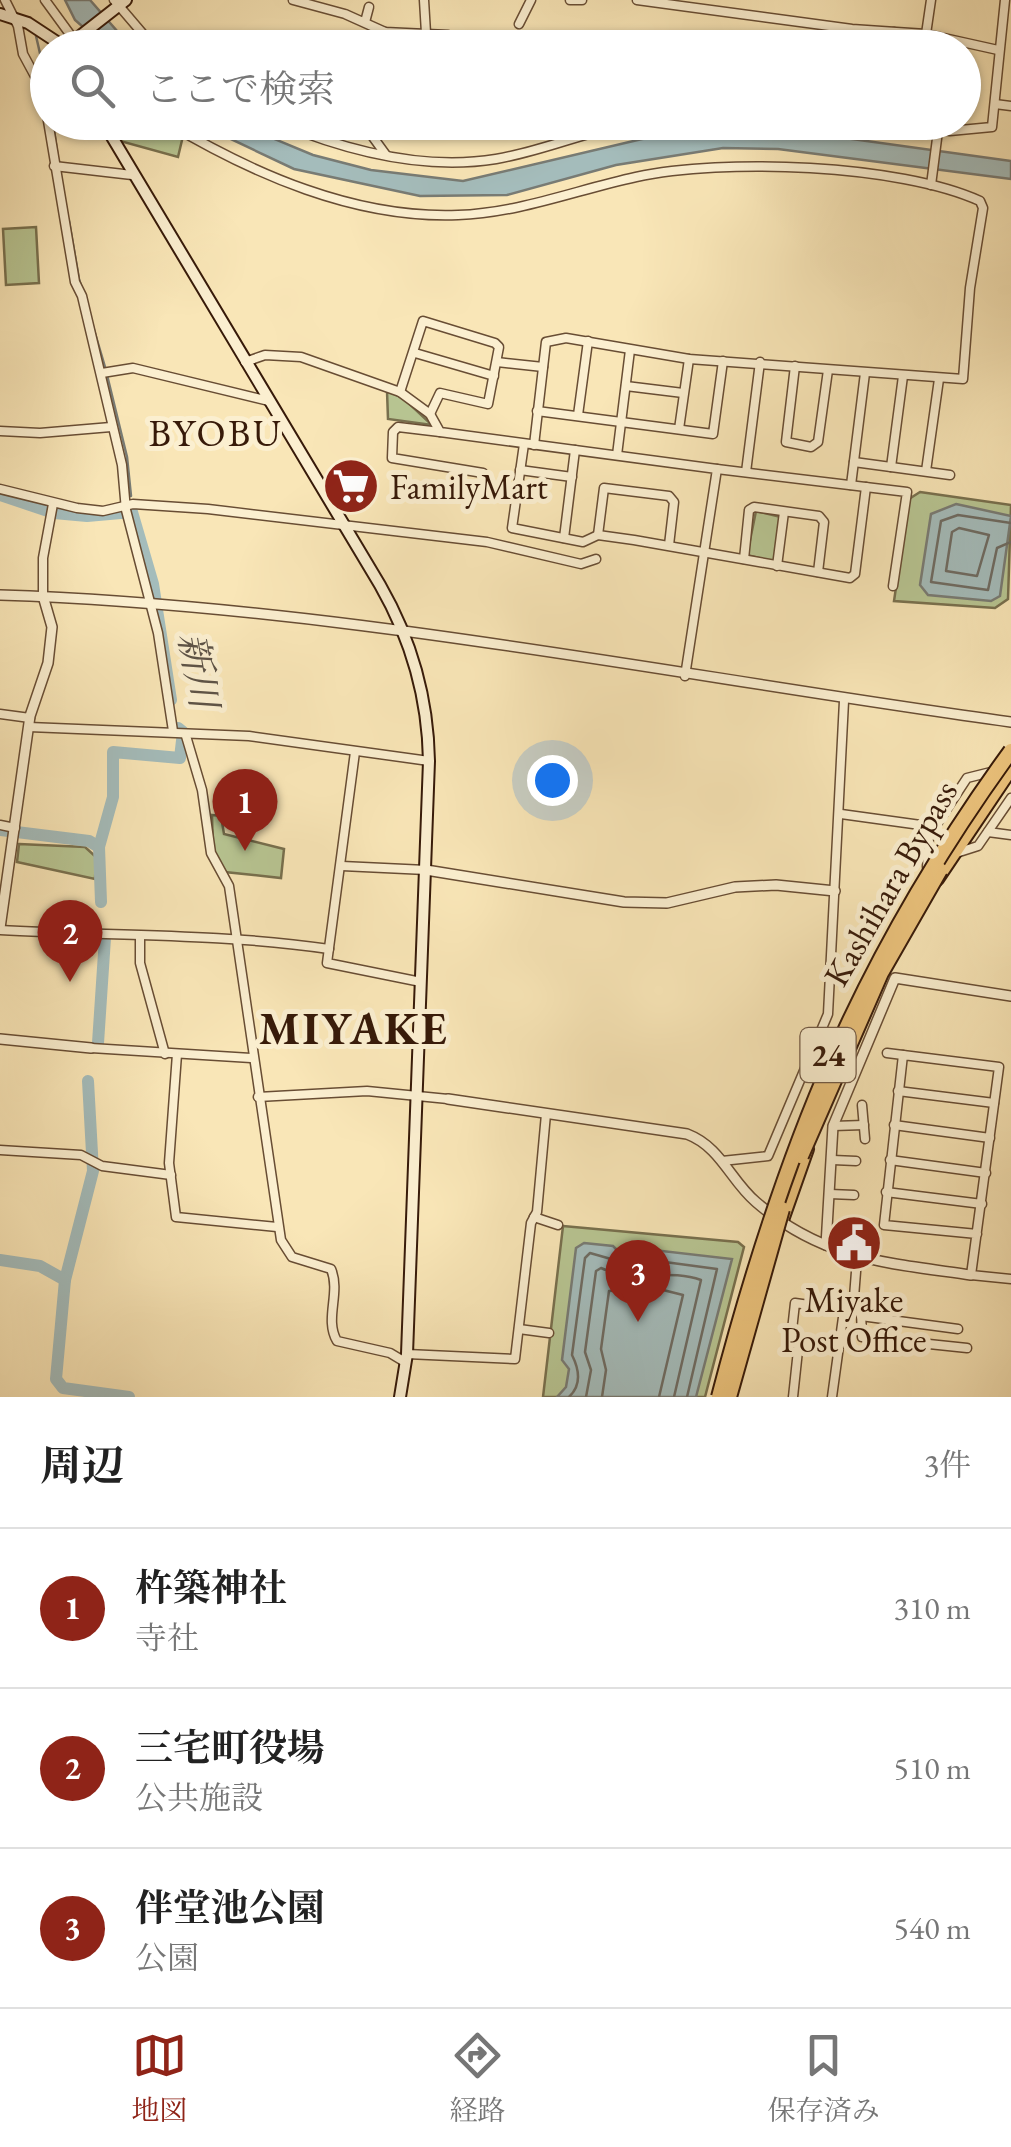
<!DOCTYPE html>
<html lang="ja">
<head>
<meta charset="utf-8">
<style>
	body { margin:0; font-family:"EB Garamond","Noto Serif JP",serif; background:#f6f6f6; color:#222 }
	.you { position:absolute; left:552px; top:780px; width:35px; height:35px; margin:-25px; border:8px solid #fff; border-radius:50%; background:#1a73e8; box-shadow:0 0 0 15px #1a73e833 }
	.badge { display:grid; place-items:center; width:65px; height:65px; border-radius:50%; background:#8f2418; color:#fff; font-size:32px; font-weight:700 }
	.pin { position:absolute; translate:-50% -82px; filter:drop-shadow(0 2px 5px #0008) }
	.pin::after { content:''; position:absolute; top:52px; width:35px; height:30px; background:inherit; clip-path:polygon(0 0,100% 0,50% 100%) }
	.list { margin:0; padding:0; list-style:none }
	h2 { display:flex; justify-content:space-between; align-items:center; height:130px; margin:0; padding:0 40px; font-size:42px }
	h2 small { font-size:32px; font-weight:400; color:#767676 }
	.list li { display:grid; grid-template-columns:65px 1fr auto; gap:30px; align-items:center; box-sizing:border-box; height:160px; padding:0 40px; border-top:2px solid #e0e0e0 }
	.list b { display:block; font-size:38px; white-space:nowrap }
	.list p { margin:0; font-size:32px; white-space:nowrap; color:#767676 }
	.list em { font-size:32px; font-style:normal; color:#767676 }
	.icon { flex:none; width:55px; height:55px; fill:none; stroke:currentColor; stroke-width:2; stroke-linecap:round; stroke-linejoin:round }
	.map { position:relative; flex:none; width:1011px; height:1397px; overflow:hidden }
	.search { position:absolute; background:#fff; box-shadow:0 2px 8px #0004; left:30px; right:30px; top:30px; height:110px; display:flex; align-items:center; gap:25px; box-sizing:border-box; padding:0 35px; border-radius:55px; color:#767676; font-size:38px }
	.sheet { height:610px; background:#fff }
	nav { display:flex; justify-content:space-around; align-items:center; box-sizing:border-box; height:140px; border-top:2px solid #e0e0e0; background:#fff; font-size:28px; color:#767676 }
	nav a { display:grid; justify-items:center; gap:5px }
	nav .on { color:#8f2418 }
	.map>svg:first-child { display:block }
	.green { fill:#b8c693; stroke:#78704e; stroke-width:2.5 }
	.water { fill:#a4bcbb; stroke:#787b74; stroke-width:2.5 }
	.lines { fill:none; stroke-linecap:round; stroke-linejoin:round }
	.shore { stroke:#6e6b62; stroke-width:2.5 }
	.stream { stroke:#787b74; stroke-width:2.5 }
	.river { stroke:#a4bcbb; stroke-width:12 }
	.minor-casing { stroke:#684d34; stroke-width:11 }
	.tertiary-casing { stroke:#684d34; stroke-width:12 }
	.secondary-casing { stroke:#371a09; stroke-width:14 }
	.trunk-casing { stroke:#371a09; stroke-width:16 }
	.minor { stroke:#fbefd0; stroke-width:8 }
	.tertiary { stroke:#fbefd0; stroke-width:9 }
	.secondary { stroke:#fbefd0; stroke-width:10 }
	.trunk { stroke:#ecc37c; stroke-width:12 }
	.motorway-bridge-casing { stroke:#371a09; stroke-width:18; stroke-linecap:butt }
	.motorway-bridge { stroke:#ecc37c; stroke-width:14 }
	.labels { text-anchor:middle; dominant-baseline:central; stroke-width:10; stroke-linejoin:round; paint-order:stroke }
	.shield { fill:#fbefd0; stroke:#725a45; stroke-width:2.5 }
	.shield-label { font-size:32px; font-weight:bold; fill:#371a09 }
	.poi-label { font-size:35px; fill:#371a09; stroke:#fbefd0; text-anchor:start }
	.street-label { font-size:35px; fill:#371a09; stroke:#fbefd0 }
	.neighbourhood-label { font-size:38px; letter-spacing:2.5px; fill:#371a09; stroke:#fbefd0 }
	.water-label { font-size:38px; font-style:italic; fill:#5d5347; stroke:#fbefd0 }
	.district-label { font-size:45px; font-weight:bold; letter-spacing:2.5px; fill:#371a09; stroke:#fbefd0 }
</style>
</head>
<body>
<div class="map">
<svg width="1011" height="1397" viewBox="0 0 1011 1397">
	<rect width="100%" height="100%" fill="#f9e6b7"/>
	<filter id="stains"><feTurbulence type="fractalNoise" baseFrequency=".002" numOctaves="4"/><feColorMatrix values="0 0 0 0 .2 0 0 0 0 .09 0 0 0 0 .02 0 0 0 .5 -.17"/></filter>
	<radialGradient id="worn" r=".72"><stop offset=".6" stop-color="#630" stop-opacity="0"/><stop offset="1" stop-color="#630" stop-opacity=".3"/></radialGradient>
	<g class="green">
		<path d="M110,123H160L183,136L178,157L120,141Z"/>
		<path d="M36,227L39,283L6,285L3,229Z"/>
		<path d="M387,391L401,396L432,425L388,419Z"/>
		<path d="M920,492L1011,505L1008,599L995,608L894,601L909,499Z"/>
		<path d="M756,511L781,517L774,562L747,555Z"/>
		<path d="M212,815L221,816L224,834L284,849L281,878L225,872L213,850Z"/>
		<path d="M19,844L85,847L96,857L95,879L17,862Z"/>
		<path d="M563,1226L738,1242L744,1247L705,1397H543Z"/>
	</g>
	<g class="water">
		<path d="M65,0H90L131,47H106L75,20Z"/>
		<path d="M197,123H236L313,155L371,170L463,181L642,139L718,129H780L1011,161V179L778,149L723,148L616,165L507,195L420,196L294,169Z"/>
		<path d="M956,504L1011,516L1000,596L991,601L928,595L920,585L931,514Z"/>
		<path d="M584,1243L613,1246L618,1251L640,1253L645,1249L732,1259L696,1397H557L566,1387L569,1369L562,1360L576,1248Z"/>
	</g>
	<g class="lines">
		<g class="shore">
			<path d="M1011,523L958,515L941,521L931,582L988,590L997,548L1011,542"/>
			<path d="M959,528L989,535L977,576L946,571L952,532Z"/>
			<path d="M569,1397C582,1385 579,1369 572,1355L585,1258L590,1253L618,1261L650,1260L717,1269L687,1397"/>
			<path d="M586,1397L591,1370L585,1352L596,1271L601,1268C632,1283 669,1268 701,1280L674,1397"/>
			<path d="M602,1397L606,1370L601,1349L609,1291L655,1288L683,1295L659,1397"/>
		</g>
		<g class="stream">
			<path d="M36,36L48,88"/>
			<path d="M53,122L58,159"/>
			<path d="M69,221L79,279L105,367"/>
			<path d="M107,375L127,457L131,496"/>
			<path d="M132,510V512"/>
		</g>
		<g class="river">
			<path d="M0,495L54,513L87,516L132,512L153,584L171,700"/>
			<path d="M0,830L89,841L99,847"/>
			<path d="M101,902L99,847L113,797V752L180,758L183,732L178,728"/>
			<path d="M98,1043L105,938"/>
			<path d="M88,1081L93,1171L65,1280L56,1379L63,1388L129,1397"/>
			<path d="M0,1260L40,1266L65,1280"/>
		</g>
		<g class="minor-casing">
			<g id="minor">
				<path d="M5,0L18,26L23,54L43,91L75,282L82,296L122,465L126,510L158,633L173,731"/>
				<path d="M45,0L80,48"/>
				<path d="M114,0L155,48"/>
				<path d="M293,0L345,14L385,32L448,35L474,48"/>
				<path d="M424,0L426,33"/>
				<path d="M570,0H582"/>
				<path d="M637,0L852,29L926,34L998,50"/>
				<path d="M365,22L369,7"/>
				<path d="M519,24L531,0"/>
				<path d="M926,34L931,0"/>
				<path d="M379,48L385,32"/>
				<path d="M892,48L894,32"/>
				<path d="M995,104L1011,106"/>
				<path d="M166,122C253,174 355,219 458,215C519,213 576,190 636,177C723,158 899,164 980,201L983,208L970,288L963,379L689,359L566,338L546,342L534,445"/>
				<path d="M277,122C344,150 422,171 496,159C544,151 589,130 638,122"/>
				<path d="M362,122L386,155"/>
				<path d="M380,122H390"/>
				<path d="M870,122L950,131L992,127L1005,0"/>
				<path d="M54,166L132,175"/>
				<path d="M931,185L938,131"/>
				<path d="M415,353L494,376"/>
				<path d="M245,362L265,355L301,357L400,392L430,414L440,432L717,469L685,676"/>
				<path d="M497,362L543,367"/>
				<path d="M795,366L786,442L811,447L818,442L828,370"/>
				<path d="M102,373L133,368L269,401"/>
				<path d="M626,386L683,393"/>
				<path d="M400,392L423,321L495,343L499,347L488,404L440,393L430,414"/>
				<path d="M537,411L713,434L723,361"/>
				<path d="M578,415L588,341"/>
				<path d="M679,429L689,359"/>
				<path d="M0,431L40,433L111,427"/>
				<path d="M440,432L398,427L393,432L392,458L483,473"/>
				<path d="M524,444L512,528L583,542L598,535L634,540L850,578L855,574L866,487"/>
				<path d="M617,455L630,350"/>
				<path d="M854,462L950,475"/>
				<path d="M891,467L903,376"/>
				<path d="M717,469L907,492L893,586"/>
				<path d="M520,470L572,477"/>
				<path d="M926,471L939,379"/>
				<path d="M746,472L760,362"/>
				<path d="M851,485L865,373"/>
				<path d="M0,489L77,508L103,511L133,504L208,509L487,542L581,564L596,559"/>
				<path d="M598,535L604,488L669,496L674,502L669,545"/>
				<path d="M564,538L575,450"/>
				<path d="M744,559L749,510L754,507L819,516L824,522L818,572"/>
				<path d="M777,566L784,512"/>
				<path d="M43,596V558L53,504"/>
				<path d="M0,714L30,718"/>
				<path d="M29,727L249,736L429,761"/>
				<path d="M186,736L202,790L211,853L229,886L281,1240L292,1257L331,1269C341,1293 324,1319 337,1341L390,1353L405,1362"/>
				<path d="M355,752L327,963L421,982"/>
				<path d="M841,814L935,827"/>
				<path d="M0,825L15,828"/>
				<path d="M988,832L1011,835"/>
				<path d="M953,854L978,846L1011,798"/>
				<path d="M342,866L426,870"/>
				<path d="M927,867L929,836L967,778L991,772"/>
				<path d="M0,930C110,936 220,933 329,949"/>
				<path d="M140,938V963L165,1054"/>
				<path d="M91,1048L251,1058"/>
				<path d="M887,1053L903,1055"/>
				<path d="M177,1054L169,1163L176,1217L277,1227"/>
				<path d="M898,1091L994,1103"/>
				<path d="M258,1097L367,1091L448,1099"/>
				<path d="M862,1105L865,1139"/>
				<path d="M894,1125L990,1138"/>
				<path d="M833,1126L864,1125"/>
				<path d="M0,1150L81,1155L102,1166L171,1175"/>
				<path d="M833,1160L856,1161"/>
				<path d="M890,1160L986,1173"/>
				<path d="M722,1161L768,1156L828,1014L844,701"/>
				<path d="M886,1192L982,1204"/>
				<path d="M830,1194L854,1195"/>
				<path d="M534,1217L558,1225"/>
				<path d="M977,1234L884,1225L903,1055L999,1067L971,1275L1011,1279"/>
				<path d="M853,1310L861,1312L862,1337L967,1348"/>
				<path d="M861,1316L958,1329"/>
				<path d="M519,1329L549,1333"/>
				<path d="M838,1347L791,1339L795,1303L844,1310"/>
				<path d="M407,1354L515,1359L531,1223L537,1212L546,1114"/>
				<path d="M793,1397L799,1341"/>
				<path d="M832,1397L844,1310H853L857,1259"/>
			</g>
		</g>
		<g class="tertiary-casing">
			<g id="tertiary">
				<path d="M0,595C340,606 675,676 1011,722"/>
				<path d="M426,870L624,902L667,903L735,887L776,885L835,891"/>
				<path d="M0,928L30,716L48,663L52,627L43,596"/>
				<path d="M0,1039L91,1048"/>
				<path d="M448,1099L687,1134C721,1147 730,1180 756,1202C823,1260 888,1263 971,1275"/>
				<path d="M826,1245L833,1126L895,978L1011,996"/>
			</g>
		</g>
		<g class="secondary-casing">
			<g id="secondary">
				<path d="M0,14L28,23L66,48"/>
				<path d="M66,47L126,0"/>
				<path d="M103,122L380,585C411,639 428,698 429,761L407,1354L400,1397"/>
			</g>
		</g>
		<g class="trunk-casing">
			<g id="trunk">
				<path d="M937,879L1011,769"/>
				<path d="M782,1220L807,1149"/>
			</g>
		</g>
		<use href="#minor" class="minor"/>
		<use href="#tertiary" class="tertiary"/>
		<use href="#secondary" class="secondary"/>
		<use href="#trunk" class="trunk"/>
		<g class="motorway-bridge-casing">
			<g id="motorway-bridge">
				<path d="M801,1156L881,973L940,870"/>
				<path d="M719,1397C784,1148 859,960 1011,751"/>
				<path d="M729,1397L782,1209"/>
			</g>
		</g>
		<use href="#motorway-bridge" class="motorway-bridge"/>
	</g>
	<defs>
		<g id="supermarket-disc" transform="scale(2.875)"><circle r="9.5" fill="#8f2418" stroke="#fbefd0"/><path d="M-6-5.5h2.5l.6 2H6L4.5 2H-2.5L-4.4-4H-6ZM-1.5 3.2a1.3 1.3 0 1 0 .1 0ZM3 3.2a1.3 1.3 0 1 0 .1 0Z" fill="#fff"/></g>
		<g id="civic-disc" transform="scale(2.875)"><circle r="9.5" fill="#8f2418" stroke="#fbefd0"/><path d="M-.6-6.5H3V-4.5H.6V-3L4-1V1h2V6H-6V1h2V-1L-.6-3ZM-1.2 2.5V6h2.4V2.5Z" fill="#fff"/></g>
	</defs>
	<g fill-rule="evenodd">
		<use href="#supermarket-disc" x="351" y="486"/>
		<use href="#civic-disc" x="854" y="1243"/>
	</g>
	<g class="labels">
		<rect class="shield" x="800.5" y="1028" width="55" height="54" rx="8"/>
		<g class="shield-label">
			<text x="828" y="1055">24</text>
		</g>
		<g class="poi-label">
			<text x="390" y="486">FamilyMart</text>
			<text x="854" y="1299" text-anchor="middle">Miyake<tspan x="854" dy="40">Post Office</tspan></text>
		</g>
		<g class="street-label">
			<text transform="translate(890 883) rotate(-60)">Kashihara Bypass</text>
		</g>
		<g class="neighbourhood-label">
			<text x="216" y="432">BYOBU</text>
		</g>
		<g class="water-label">
			<text transform="translate(199 670) rotate(80)">新川</text>
		</g>
		<g class="district-label">
			<text x="354" y="1028">MIYAKE</text>
		</g>
	</g>
	<rect width="100%" height="100%" filter="url(#stains)"/>
	<rect width="100%" height="100%" fill="url(#worn)"/>
</svg>
<div class="you"></div>
<div class="pin badge" style="left:245px;top:851px">1</div>
<div class="pin badge" style="left:70px;top:982px">2</div>
<div class="pin badge" style="left:638px;top:1322px">3</div>
<div class="search"><svg class="icon" aria-label="search" viewBox="0 0 24 24"><circle cx="10" cy="10" r="6"/><path d="M15 15l6 6"/></svg>ここで検索</div>
</div>
<section class="sheet">
<h2>周辺<small>3件</small></h2>
<ul class="list">
<li><span class="badge">1</span><div><b>杵築神社</b><p>寺社</p></div><em>310 m</em></li>
<li><span class="badge">2</span><div><b>三宅町役場</b><p>公共施設</p></div><em>510 m</em></li>
<li><span class="badge">3</span><div><b>伴堂池公園</b><p>公園</p></div><em>540 m</em></li>
</ul>
</section>
<nav>
<a class="on"><svg class="icon" aria-label="map" viewBox="0 0 24 24"><path d="M3 6l6-2 6 2 6-2v14l-6 2-6-2-6 2zM9 4v14M15 6v14"/></svg>地図</a>
<a><svg class="icon" aria-label="directions" viewBox="0 0 24 24"><path d="M12 3l9 9-9 9-9-9zM9 14v-3h6M13 9l2 2-2 2"/></svg>経路</a>
<a><svg class="icon" aria-label="saved" viewBox="0 0 24 24"><path d="M7 4h10v16l-5-4-5 4z"/></svg>保存済み</a>
</nav>
</body>
</html>
